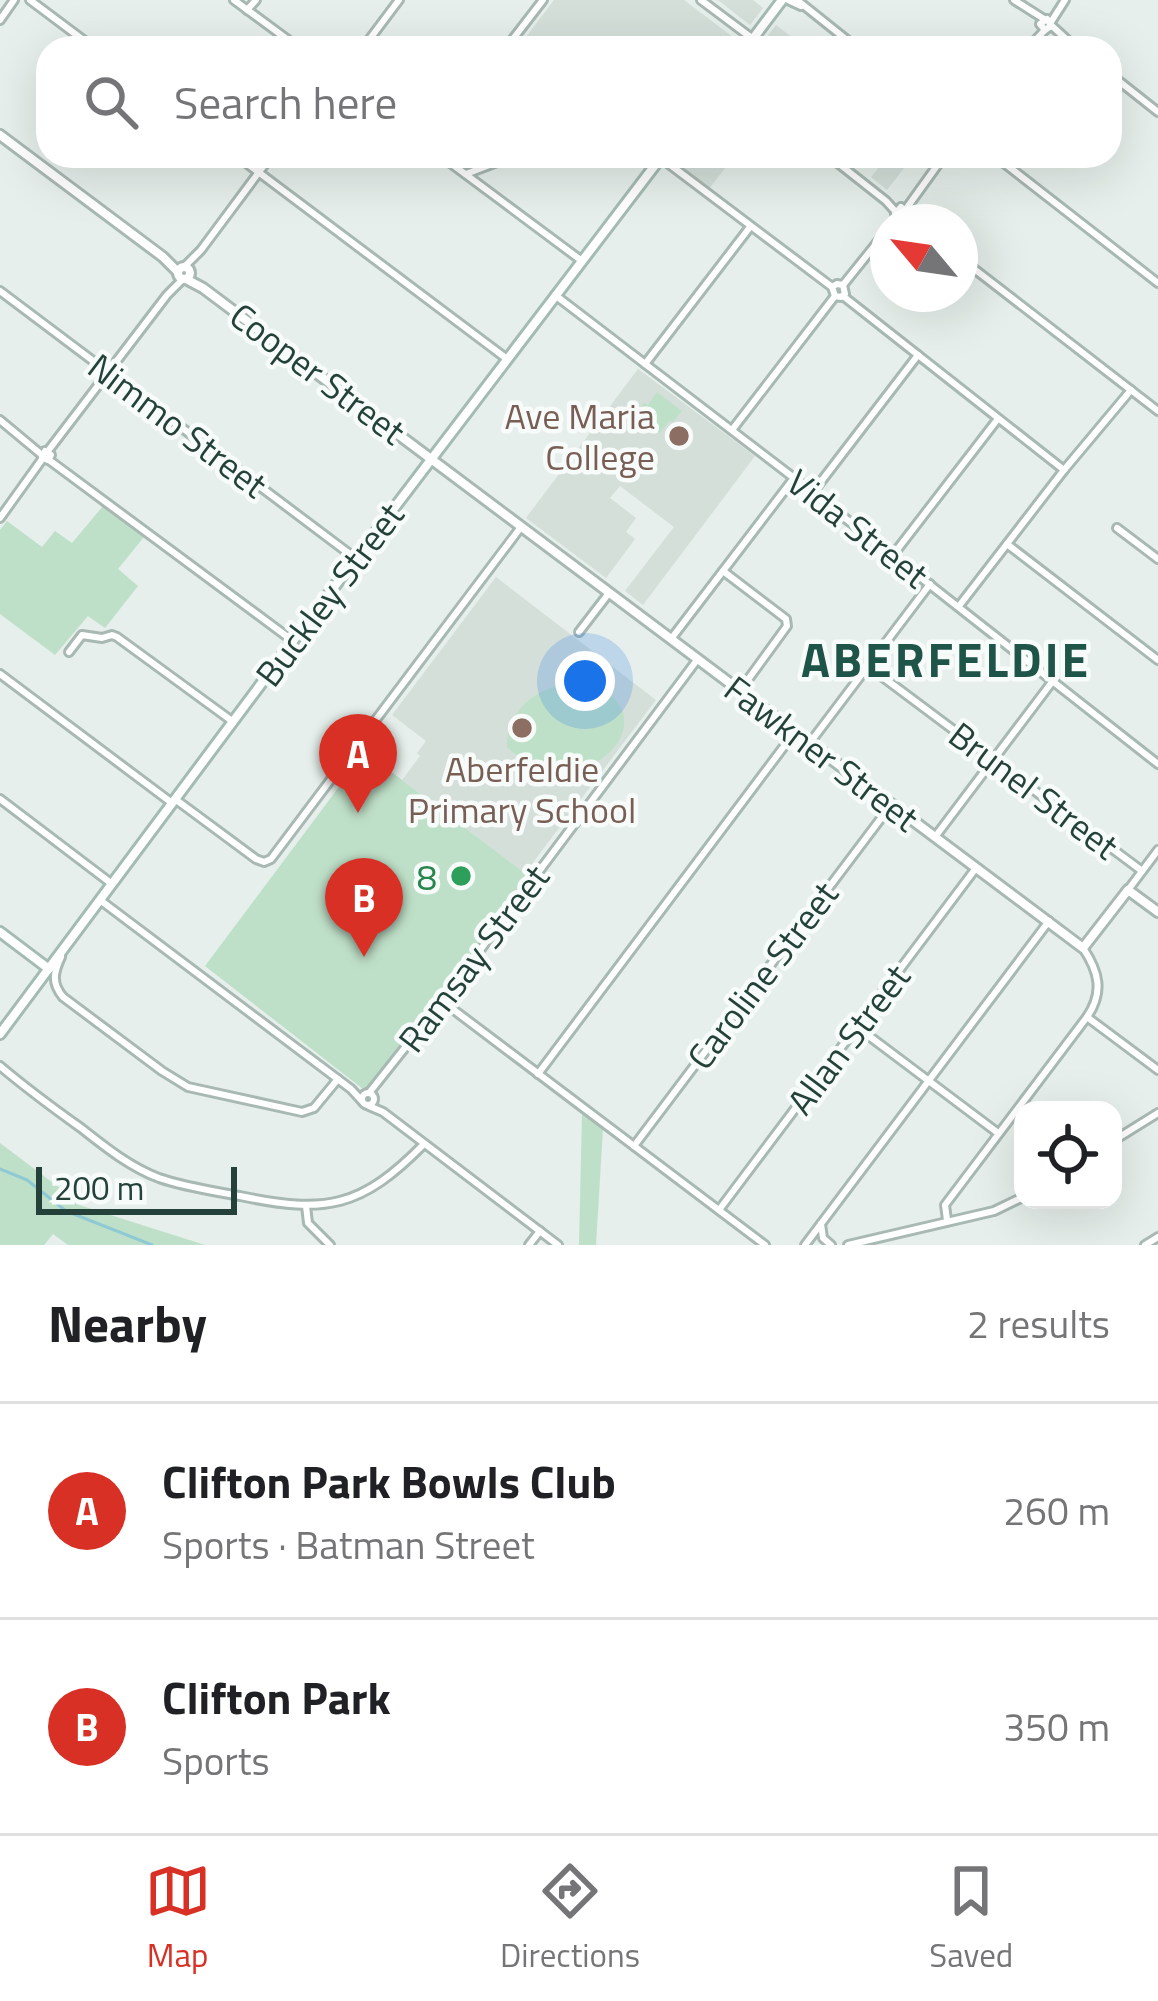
<!DOCTYPE html>
<html lang="en">
<head>
<meta charset="utf-8">
<style>
	body { margin:0; font-family:"Titillium Web",sans-serif; background:#f6f6f6; color:#202124 }
	.controls { position:absolute; right:36px; bottom:36px; display:grid; overflow:hidden; border-radius:24px; box-shadow:0 12px 48px #0002 }
	.controls button { width:108px; height:108px; display:grid; place-items:center; padding:0; border:0; border-bottom:3px solid #e0e0e0; background:#fff; color:#202124; font:60px sans-serif }
	.compass { position:absolute; left:870px; top:204px; width:108px; height:108px; border-radius:50%; background:#fff; box-shadow:0 12px 48px #0002; rotate:299deg }
	.scale { position:absolute; left:36px; bottom:30px; width:201px; box-sizing:border-box; padding-left:12px; border:6px solid #24423a; border-top:0; font-size:33px; line-height:42px; white-space:nowrap; color:#24423a; -webkit-text-stroke:9px #f7fbf9; paint-order:stroke }
	.you { position:absolute; left:585px; top:681px; width:42px; height:42px; margin:-30px; border:9px solid #fff; border-radius:50%; background:#1a73e8; box-shadow:0 0 0 18px #1a73e833 }
	.badge { display:grid; place-items:center; width:78px; height:78px; border-radius:50%; background:#d93025; color:#fff; font-size:39px; font-weight:700 }
	.pin { position:absolute; translate:-50% -99px; filter:drop-shadow(0 3px 6px #0008) }
	.pin::after { content:''; position:absolute; top:63px; width:42px; height:36px; background:inherit; clip-path:polygon(0 0,100% 0,50% 100%) }
	.list { margin:0; padding:0; list-style:none }
	h2 { display:flex; justify-content:space-between; align-items:center; height:156px; margin:0; padding:0 48px; font-size:51px }
	h2 small { font-size:39px; font-weight:400; color:#757577 }
	.list li { display:grid; grid-template-columns:78px 1fr auto; gap:36px; align-items:center; box-sizing:border-box; height:216px; padding:0 48px; border-top:3px solid #e0e0e0 }
	.list b { display:block; font-size:45px; white-space:nowrap }
	.list p { margin:0; font-size:39px; white-space:nowrap; color:#757577 }
	.list em { font-size:39px; font-style:normal; color:#757577 }
	.icon { flex:none; width:66px; height:66px; fill:none; stroke:currentColor; stroke-width:2; stroke-linecap:round; stroke-linejoin:round }
	.map { position:relative; flex:none; width:1158px; height:1245px; overflow:hidden }
	.search { position:absolute; background:#fff; box-shadow:0 12px 48px #0002; left:36px; right:36px; top:36px; height:132px; display:flex; align-items:center; gap:30px; box-sizing:border-box; padding:0 42px; border-radius:36px; color:#757577; font-size:45px }
	.sheet { height:588px; background:#fff }
	nav { display:flex; justify-content:space-around; align-items:center; box-sizing:border-box; height:168px; border-top:3px solid #e0e0e0; background:#fff; font-size:33px; color:#757577 }
	nav a { display:grid; justify-items:center; gap:6px }
	nav .on { color:#d93025 }
	.map>svg:first-child { display:block }
	.built { fill:#d4dfda }
	.green { fill:#bfe0c8 }
	.lines { fill:none; stroke-linecap:round; stroke-linejoin:round }
	.stream { stroke:#8ec9d4; stroke-width:3 }
	.minor-casing { stroke:#a8b8b2; stroke-width:12 }
	.tertiary-casing { stroke:#a8b8b2; stroke-width:14 }
	.secondary-casing { stroke:#a4bbb3; stroke-width:14 }
	.minor { stroke:#fff; stroke-width:6 }
	.tertiary { stroke:#fff; stroke-width:8 }
	.secondary { stroke:#fff; stroke-width:8 }
	.education-dot { fill:#8d6e63; stroke:#f7fbf9; stroke-width:4.5 }
	.leisure-dot { fill:#2e9e5b; stroke:#f7fbf9; stroke-width:4.5 }
	.labels { text-anchor:middle; dominant-baseline:central; stroke-width:9; stroke-linejoin:round; paint-order:stroke }
	.street-label { font-size:36px; fill:#24423a; stroke:#f7fbf9 }
	.education-label { font-size:36px; fill:#785e54; stroke:#f7fbf9; text-anchor:end }
	.leisure-label { font-size:36px; fill:#27864d; stroke:#f7fbf9; text-anchor:end }
	.district-label { font-size:48px; font-weight:bold; letter-spacing:3px; fill:#1f5548; stroke:#f7fbf9 }
</style>
</head>
<body>
<div class="map">
<svg width="1158" height="1245" viewBox="0 0 1158 1245">
	<rect width="100%" height="100%" fill="#e6efeb"/>
	<g class="built">
		<path d="M554,0H684L738,41L732,48H532L523,41Z"/>
		<path d="M718,0H753L763,8L750,25Z"/>
		<path d="M776,25L806,48H758Z"/>
		<path d="M674,156H734L709,189L670,161Z"/>
		<path d="M888,156L912,158L887,190L871,177Z"/>
		<path d="M638,369L755,456L643,605L625,591L674,527L620,486L610,498L636,518L626,532L635,539L606,578L526,518Z"/>
		<path d="M496,577L656,700L525,873L402,780L420,756L417,753L426,741L392,715Z"/>
	</g>
	<g class="green">
		<path d="M657,392L682,411L673,422L669,421L660,433L635,415L644,403L648,405Z"/>
		<path d="M103,506L144,537L118,569L138,586L105,628L88,616L55,655L0,614V530L7,521L42,547L55,531L72,543Z"/>
		<path d="M580,682C684,707 582,820 507,747C506,707 543,683 580,682Z"/>
		<path d="M365,752L530,877L371,1085L363,1089L205,966Z"/>
		<path d="M582,1114L603,1129L596,1245H579Z"/>
		<path d="M0,1143L77,1201L76,1204L205,1245H68L53,1234L44,1245H0Z"/>
	</g>
	<g class="lines">
		<path class="stream" d="M0,1169L27,1180L66,1211L152,1245"/>
		<g class="minor-casing">
			<g id="minor">
				<path d="M30,0L94,48"/>
				<path d="M234,0L299,48"/>
				<path d="M701,0L753,39"/>
				<path d="M788,0L801,6"/>
				<path d="M797,0L857,48"/>
				<path d="M1014,0L1044,19"/>
				<path d="M247,10L256,0"/>
				<path d="M1047,19L1051,26L1045,30L1040,24Z"/>
				<path d="M0,20L14,0"/>
				<path d="M1051,22L1065,0"/>
				<path d="M1052,26L1076,48"/>
				<path d="M363,48L399,0"/>
				<path d="M506,48L543,0"/>
				<path d="M1028,48L1045,30"/>
				<path d="M1110,74L1158,112"/>
				<path d="M237,156L507,359"/>
				<path d="M441,156L582,261"/>
				<path d="M829,156L886,201L895,211"/>
				<path d="M995,156L1158,283"/>
				<path d="M661,158L832,287L835,296L841,297L845,294L843,285L837,284L832,287"/>
				<path d="M466,174L513,156"/>
				<path d="M901,207L907,212L902,218L895,214Z"/>
				<path d="M906,209L944,156"/>
				<path d="M960,258L1158,411"/>
				<path d="M184,267L201,250L271,156"/>
				<path d="M843,285L888,229"/>
				<path d="M0,291L355,558"/>
				<path d="M555,295L794,478L1158,764"/>
				<path d="M843,296L1064,470"/>
				<path d="M645,364L750,227"/>
				<path d="M0,420L42,455"/>
				<path d="M732,430L835,296"/>
				<path d="M45,451L51,455L48,460L42,457Z"/>
				<path d="M48,451L167,295L183,279"/>
				<path d="M49,460L293,641"/>
				<path d="M813,492L918,355"/>
				<path d="M0,518L43,458"/>
				<path d="M1117,528L1158,559"/>
				<path d="M1007,544L1158,660"/>
				<path d="M893,555L997,420"/>
				<path d="M723,571L786,619L787,626L739,692"/>
				<path d="M959,606L1064,470L1131,390"/>
				<path d="M579,632L609,593"/>
				<path d="M671,639L794,478"/>
				<path d="M69,652L82,635L102,638L112,635L117,637L232,721"/>
				<path d="M868,666L1142,871"/>
				<path d="M0,674L172,803"/>
				<path d="M809,744L930,584"/>
				<path d="M0,799L112,884"/>
				<path d="M175,799L256,859L264,862L271,859L521,527"/>
				<path d="M935,837L1052,682"/>
				<path d="M1128,890L1158,850"/>
				<path d="M100,900L351,1089L362,1101"/>
				<path d="M1083,948C1099,972 1104,992 1087,1017L1158,1070"/>
				<path d="M61,957C54,972 51,983 63,997L162,1071L188,1087L302,1112L314,1108L338,1079"/>
				<path d="M442,1001L765,1245"/>
				<path d="M857,1027L998,1133"/>
				<path d="M0,1066C26,1088 53,1108 81,1128C105,1147 130,1167 159,1178C185,1187 213,1191 240,1196C326,1214 361,1208 424,1144"/>
				<path d="M538,1074L794,733"/>
				<circle cx="368" cy="1099" r="6"/>
				<path d="M369,1093L442,1001L697,660"/>
				<path d="M369,1106L383,1112L558,1245"/>
				<path d="M1113,1141L1158,1113"/>
				<path d="M634,1146L891,805"/>
				<path d="M306,1206L308,1223L330,1245"/>
				<path d="M719,1210L976,868"/>
				<path d="M947,1220L945,1205L1087,1017"/>
				<path d="M821,1224L823,1238L831,1245"/>
				<path d="M529,1245L540,1231"/>
				<path d="M805,1245L1049,921"/>
				<path d="M848,1245L994,1211L1023,1197"/>
				<path d="M1145,1245L1158,1237"/>
			</g>
		</g>
		<g class="tertiary-casing">
			<g id="tertiary">
				<path d="M0,135L163,257L178,272"/>
				<circle cx="184" cy="273" r="6"/>
				<path d="M186,279L203,288L1083,948L1128,890L1158,912"/>
			</g>
		</g>
		<g class="secondary-casing">
			<g id="secondary">
				<path d="M746,48L782,0"/>
				<path d="M0,932L49,969"/>
				<path d="M0,1034L293,641L662,156"/>
			</g>
		</g>
		<use href="#minor" class="minor"/>
		<use href="#tertiary" class="tertiary"/>
		<use href="#secondary" class="secondary"/>
	</g>
	<g class="education-dot">
		<circle cx="679" cy="436" r="12"/>
		<circle cx="522" cy="728" r="12"/>
	</g>
	<circle class="leisure-dot" cx="461" cy="876" r="12"/>
	<g class="labels">
		<g class="street-label">
			<text transform="translate(318 373) rotate(37)">Cooper Street</text>
			<text transform="translate(178 425) rotate(37)">Nimmo Street</text>
			<text transform="translate(858 528) rotate(38)">Vida Street</text>
			<text transform="translate(329 594) rotate(-53)">Buckley Street</text>
			<text transform="translate(822 753) rotate(37)">Fawkner Street</text>
			<text transform="translate(1034 790) rotate(37)">Brunel Street</text>
			<text transform="translate(473 958) rotate(-53)">Ramsay Street</text>
			<text transform="translate(762 975) rotate(-53)">Caroline Street</text>
			<text transform="translate(848 1039) rotate(-53)">Allan Street</text>
		</g>
		<g class="education-label">
			<text x="655" y="415">Ave Maria<tspan x="655" dy="41">College</tspan></text>
			<text x="522" y="768" text-anchor="middle">Aberfeldie<tspan x="522" dy="41">Primary School</tspan></text>
		</g>
		<g class="leisure-label">
			<text x="437" y="876">8</text>
		</g>
		<g class="district-label">
			<text x="946" y="659">ABERFELDIE</text>
		</g>
	</g>
</svg>
<div class="controls">
<button><svg class="icon" aria-label="locate" viewBox="0 0 24 24"><circle cx="12" cy="12" r="6"/><path d="M12 2v4M12 18v4M2 12h4M18 12h4"/></svg></button>
</div>
<svg class="compass" viewBox="-18 -18 36 36"><path d="M0-13l5 13h-10z" fill="#e53935"/><path d="M0 13l5-13h-10z" fill="#757577"/></svg>
<div class="scale">200 m</div>
<div class="you"></div>
<div class="pin badge" style="left:358px;top:813px">A</div>
<div class="pin badge" style="left:364px;top:957px">B</div>
<div class="search"><svg class="icon" aria-label="search" viewBox="0 0 24 24"><circle cx="10" cy="10" r="6"/><path d="M15 15l6 6"/></svg>Search here</div>
</div>
<section class="sheet">
<h2>Nearby<small>2 results</small></h2>
<ul class="list">
<li><span class="badge">A</span><div><b>Clifton Park Bowls Club</b><p>Sports · Batman Street</p></div><em>260 m</em></li>
<li><span class="badge">B</span><div><b>Clifton Park</b><p>Sports</p></div><em>350 m</em></li>
</ul>
</section>
<nav>
<a class="on"><svg class="icon" aria-label="map" viewBox="0 0 24 24"><path d="M3 6l6-2 6 2 6-2v14l-6 2-6-2-6 2zM9 4v14M15 6v14"/></svg>Map</a>
<a><svg class="icon" aria-label="directions" viewBox="0 0 24 24"><path d="M12 3l9 9-9 9-9-9zM9 14v-3h6M13 9l2 2-2 2"/></svg>Directions</a>
<a><svg class="icon" aria-label="saved" viewBox="0 0 24 24"><path d="M7 4h10v16l-5-4-5 4z"/></svg>Saved</a>
</nav>
</body>
</html>
